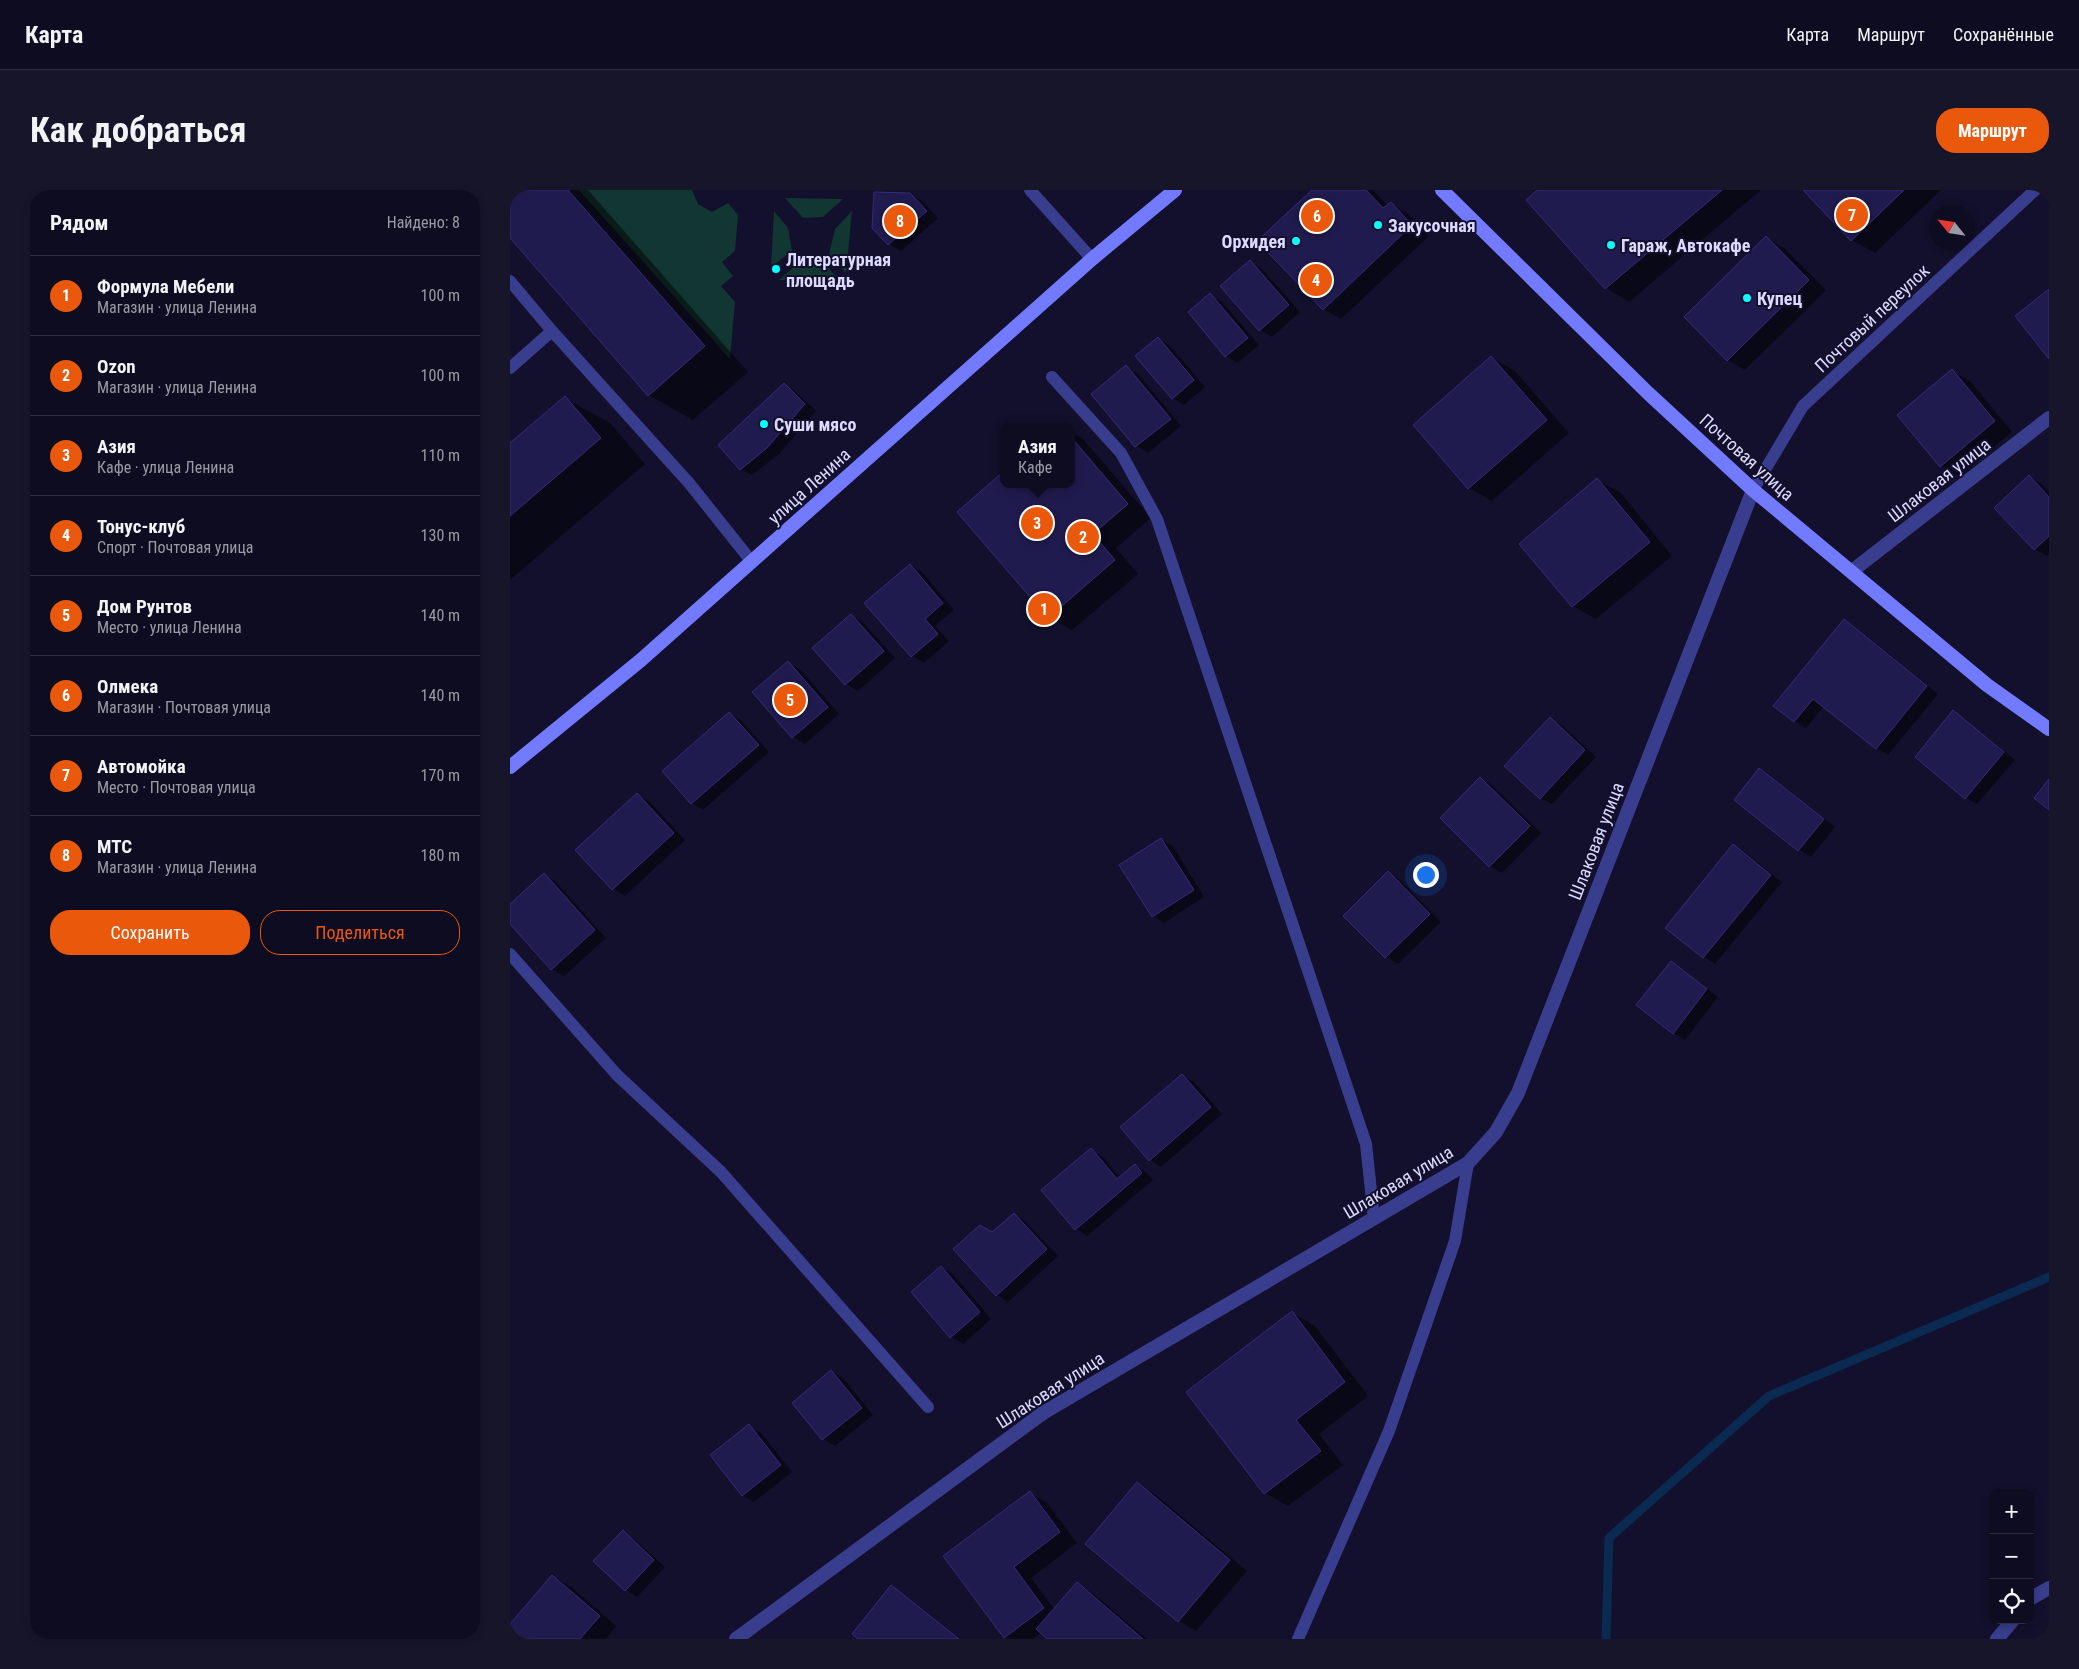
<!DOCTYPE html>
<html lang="ru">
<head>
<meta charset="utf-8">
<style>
	body { margin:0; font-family:"Roboto Condensed",sans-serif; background:#17152a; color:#f1f3f6 }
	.controls { position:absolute; right:15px; bottom:15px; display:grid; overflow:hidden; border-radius:10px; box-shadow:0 2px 8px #0003 }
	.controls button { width:45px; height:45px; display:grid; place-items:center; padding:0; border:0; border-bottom:1px solid #2e2c3f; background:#0e0c21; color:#f1f3f6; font:25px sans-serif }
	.compass { position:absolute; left:1419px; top:15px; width:45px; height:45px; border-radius:50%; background:#0e0c21; box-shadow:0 2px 8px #0003; rotate:300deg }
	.you { position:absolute; left:915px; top:684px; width:18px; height:18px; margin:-12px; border:4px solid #fff; border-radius:50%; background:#1a73e8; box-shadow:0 0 0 8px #1a73e833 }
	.badge { display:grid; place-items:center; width:32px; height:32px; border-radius:50%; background:#ea580c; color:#fff; font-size:16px; font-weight:700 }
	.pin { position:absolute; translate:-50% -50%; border:2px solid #fff; box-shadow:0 1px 5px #0006 }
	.popup { position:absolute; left:490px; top:233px; width:75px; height:65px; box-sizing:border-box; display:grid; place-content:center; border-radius:10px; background:#0e0c21; filter:drop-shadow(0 1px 4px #0005); font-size:16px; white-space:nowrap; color:#9b9ba5 }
	.popup b { font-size:19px; color:#f1f3f6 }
	.popup::after { content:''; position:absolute; left:50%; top:100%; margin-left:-10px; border:10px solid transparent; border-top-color:#0e0c21 }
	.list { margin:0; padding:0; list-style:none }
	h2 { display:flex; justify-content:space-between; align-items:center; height:65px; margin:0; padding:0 20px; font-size:21px }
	h2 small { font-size:16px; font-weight:400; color:#9b9ba5 }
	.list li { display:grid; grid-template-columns:32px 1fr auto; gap:15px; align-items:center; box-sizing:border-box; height:80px; padding:0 20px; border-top:1px solid #2e2c3f }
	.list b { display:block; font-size:19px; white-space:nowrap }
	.list p { margin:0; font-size:16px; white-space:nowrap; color:#9b9ba5 }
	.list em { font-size:16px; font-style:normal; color:#9b9ba5 }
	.actions { display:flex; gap:10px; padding:15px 20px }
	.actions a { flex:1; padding:11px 0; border:1px solid #ea580c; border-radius:20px; text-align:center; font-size:18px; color:#ea580c }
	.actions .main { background:#ea580c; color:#fff }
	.icon { flex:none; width:28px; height:28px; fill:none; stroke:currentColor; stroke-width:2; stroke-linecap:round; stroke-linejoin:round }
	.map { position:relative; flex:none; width:1539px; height:1449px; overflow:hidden; border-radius:20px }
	header { display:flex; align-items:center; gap:30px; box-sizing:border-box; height:70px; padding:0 25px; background:#0e0c21; border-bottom:1px solid #2e2c3f }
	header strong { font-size:24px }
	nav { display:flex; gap:28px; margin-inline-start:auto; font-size:18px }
	.intro { display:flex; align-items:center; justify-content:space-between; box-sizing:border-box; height:120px; padding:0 30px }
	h1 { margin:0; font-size:35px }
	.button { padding:12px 22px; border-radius:20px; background:#ea580c; color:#fff; font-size:18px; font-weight:700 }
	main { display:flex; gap:30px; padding:0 30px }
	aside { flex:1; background:#0e0c21; border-radius:20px; box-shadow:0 2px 8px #0003 }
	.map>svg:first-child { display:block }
	.green { fill:#123632 }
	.shadow { fill:#0007 }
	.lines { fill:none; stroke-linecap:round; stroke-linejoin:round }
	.stream { stroke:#0a2a51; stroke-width:9 }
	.building { fill:#201b4e; stroke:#342c7b }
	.service { stroke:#393d8d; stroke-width:12 }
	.minor { stroke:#393d8d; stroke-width:14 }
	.secondary { stroke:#727bff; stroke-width:14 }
	.poi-dot { fill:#07fdff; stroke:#12102c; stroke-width:2 }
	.labels { text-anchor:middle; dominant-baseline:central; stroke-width:4; stroke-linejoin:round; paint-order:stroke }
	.poi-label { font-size:18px; font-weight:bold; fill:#dcdbff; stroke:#12102c; text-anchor:start }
	.street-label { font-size:18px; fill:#dcdbff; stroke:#12102c }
</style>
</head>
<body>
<header>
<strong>Карта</strong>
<nav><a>Карта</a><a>Маршрут</a><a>Сохранённые</a></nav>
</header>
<div class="intro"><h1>Как добраться</h1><a class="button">Маршрут</a></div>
<main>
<aside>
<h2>Рядом<small>Найдено: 8</small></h2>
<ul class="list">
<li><span class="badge">1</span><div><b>Формула Мебели</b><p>Магазин · улица Ленина</p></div><em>100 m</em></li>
<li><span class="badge">2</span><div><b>Ozon</b><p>Магазин · улица Ленина</p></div><em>100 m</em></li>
<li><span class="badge">3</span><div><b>Азия</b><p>Кафе · улица Ленина</p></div><em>110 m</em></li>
<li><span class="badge">4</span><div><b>Тонус-клуб</b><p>Спорт · Почтовая улица</p></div><em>130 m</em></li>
<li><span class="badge">5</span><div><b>Дом Рунтов</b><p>Место · улица Ленина</p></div><em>140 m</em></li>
<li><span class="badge">6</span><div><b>Олмека</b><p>Магазин · Почтовая улица</p></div><em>140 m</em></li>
<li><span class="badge">7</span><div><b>Автомойка</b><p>Место · Почтовая улица</p></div><em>170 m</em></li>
<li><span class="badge">8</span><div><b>МТС</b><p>Магазин · улица Ленина</p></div><em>180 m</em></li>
</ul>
<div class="actions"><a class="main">Сохранить</a><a>Поделиться</a></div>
</aside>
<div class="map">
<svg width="1539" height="1449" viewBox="0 0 1539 1449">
	<rect width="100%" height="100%" fill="#12102c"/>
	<g class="green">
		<path d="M69,0H182L188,14L202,22L218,13L228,25L225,61L212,72L223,86L211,96L225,112L220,169Z"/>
		<path d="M275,8L333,9L313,27L293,28Z"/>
		<path d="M264,21L278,38L282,61L261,77Z"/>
		<path d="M342,21L336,83L319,64L325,39Z"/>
		<path d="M294,68L312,71L329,90H269Z"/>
	</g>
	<g class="shadow">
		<path d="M0,0H78L238,182L183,230L139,205L0,46Z"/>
		<path d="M804,0H863L878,16L881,13L898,24L919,46L831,129L813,119Z"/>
		<path d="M1029,0H1251L1119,112L1096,98Z"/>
		<path d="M1295,0H1431L1365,63L1342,50Z"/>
		<path d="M400,4L412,11L428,28L391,61L379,54L363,37Z"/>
		<path d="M1256,47L1274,58L1316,100L1235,180L1218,170Z"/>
		<path d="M740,72L752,79L790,122L762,147L750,140L712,96Z"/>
		<path d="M701,105L712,112L749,155L728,173L716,166L679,123Z"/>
		<path d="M648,148L659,155L695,197L674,215L663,208Z"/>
		<path d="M982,168L1005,181L1059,243L982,311L959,298Z"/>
		<path d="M616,177L628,184L671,236L638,263L626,256L583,205Z"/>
		<path d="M1442,181L1460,191L1502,242L1449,286L1431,276Z"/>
		<path d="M274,195L286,202L306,221L269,264L242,285L230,279Z"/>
		<path d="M55,208L100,233L135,274L0,390V255Z"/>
		<path d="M561,242L573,249L641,328L606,358L628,384L562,440L539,427L449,322L493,283V294H561Z"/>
		<path d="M1519,287L1531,293L1539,302V364L1537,366L1525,359L1486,318Z"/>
		<path d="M1087,290L1111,303L1162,366L1086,429L1063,416Z"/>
		<path d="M400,375L412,382L444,420L425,436L439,451L414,473L402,466L356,413Z"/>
		<path d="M341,426L353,432L385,468L348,501L336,494Z"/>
		<path d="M1334,430L1345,437L1428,504L1378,565L1367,558L1314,516L1296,538L1284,531Z"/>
		<path d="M278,473L290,479L329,524L295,554L283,547L244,503Z"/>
		<path d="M1443,522L1455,529L1505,570L1467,614L1456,608Z"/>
		<path d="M219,523L231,530L259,562L193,620L182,613L153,581Z"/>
		<path d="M1040,529L1052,535L1086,567L1042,614L1030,608Z"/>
		<path d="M1250,580L1261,587L1325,637L1301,667L1289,660L1226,610Z"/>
		<path d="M970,588L982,595L1031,643L992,683L980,676L932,628Z"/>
		<path d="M127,604L139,611L175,650L115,706L103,699L67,660Z"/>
		<path d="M651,650L663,656L694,707L654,733L643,726Z"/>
		<path d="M1223,656L1235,662L1272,692L1205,774L1194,767Z"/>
		<path d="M878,683L890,690L931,732L888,774L876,767L835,726Z"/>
		<path d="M34,685L45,691L96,748L54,786L42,779L0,732V715Z"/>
		<path d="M1161,772L1208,807L1175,850L1163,843Z"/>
		<path d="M672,885L684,892L712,924L651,977L640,970Z"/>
		<path d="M581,960L593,967L610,988L625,976L636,982L643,990L577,1046L566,1039Z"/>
		<path d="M504,1024L515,1031L548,1066L498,1112L487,1105L483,1044Z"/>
		<path d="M431,1077L443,1084L481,1129L453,1154L441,1147Z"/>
		<path d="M782,1123L805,1136L858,1206L809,1244L833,1275L778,1316L755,1303Z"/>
		<path d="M321,1181L333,1188L363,1225L325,1256L313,1249L283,1213Z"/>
		<path d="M239,1236L251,1243L282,1282L244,1312L232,1305Z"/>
		<path d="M627,1294L645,1304L737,1381L686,1441L669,1431Z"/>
		<path d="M520,1303L537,1313L567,1353L521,1388L545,1420L567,1394L584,1404L637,1449H539L532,1442L523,1449H499L495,1447L435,1366Z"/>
		<path d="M113,1342L124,1349L155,1377L127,1407L116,1400Z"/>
		<path d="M42,1386L60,1396L106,1436L96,1449H0V1436Z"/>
	</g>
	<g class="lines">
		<path class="stream" d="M1096,1449L1099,1348L1259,1206L1539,1087"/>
	</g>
	<g class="building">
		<path d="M0,0H58L195,156L138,206L0,48Z"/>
		<path d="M802,0H856L873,18L881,12L902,35L813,120L747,51Z"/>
		<path d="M1027,0H1212L1095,99L1016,10Z"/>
		<path d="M1293,0H1394L1341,51Z"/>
		<path d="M364,2L400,3L417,21L378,55L362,38Z"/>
		<path d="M1256,46L1299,90L1217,171L1174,127Z"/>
		<path d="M740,70L779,115L749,141L710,96Z"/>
		<path d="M1539,99V169L1505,126Z"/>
		<path d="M700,103L738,148L715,167L678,122Z"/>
		<path d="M648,147L684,190L662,209L625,166Z"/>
		<path d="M981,166L1037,230L958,299L903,235Z"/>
		<path d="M616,175L661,229L625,257L581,204Z"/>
		<path d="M1442,179L1485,231L1430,277L1387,225Z"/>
		<path d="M274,193L295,214L257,258L230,280L208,255Z"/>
		<path d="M55,206L91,248L0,326V253Z"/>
		<path d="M561,247L618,314L583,344L605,370L538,428L447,322L493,282V294H561Z"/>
		<path d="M1519,285L1539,307V346L1524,360L1484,318Z"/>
		<path d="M1087,288L1140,352L1062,417L1009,354Z"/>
		<path d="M400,374L433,413L415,429L428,444L401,467L354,413Z"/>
		<path d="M341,424L374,461L335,495L302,458Z"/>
		<path d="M1334,429L1417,496L1366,559L1303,509L1284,532L1263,516Z"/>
		<path d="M278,471L318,517L282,548L242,502Z"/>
		<path d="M1443,520L1494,562L1455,609L1405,567Z"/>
		<path d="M219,522L249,555L181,614L152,581Z"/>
		<path d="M1040,527L1075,560L1030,609L994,576Z"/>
		<path d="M1249,578L1314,629L1288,661L1224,610Z"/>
		<path d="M970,587L1020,636L979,677L930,628Z"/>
		<path d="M1539,589V620L1524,608Z"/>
		<path d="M127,603L164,643L102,700L65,660Z"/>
		<path d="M651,648L684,700L642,727L609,675Z"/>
		<path d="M1223,654L1261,685L1193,768L1155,738Z"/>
		<path d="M878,681L920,724L875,768L833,726Z"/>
		<path d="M34,683L85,740L41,780L0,734V714Z"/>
		<path d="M1161,771L1197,799L1163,844L1126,815Z"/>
		<path d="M672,884L701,917L639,971L610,937Z"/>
		<path d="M581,958L607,989L625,974L632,983L565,1040L531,1000Z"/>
		<path d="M504,1023L537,1059L486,1106L443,1059L470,1035L482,1042Z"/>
		<path d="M431,1076L470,1122L440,1148L401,1102Z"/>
		<path d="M782,1121L835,1192L786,1230L811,1261L754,1304L676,1202Z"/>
		<path d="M321,1180L352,1218L312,1250L282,1213Z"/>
		<path d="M239,1234L271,1275L232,1306L200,1265Z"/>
		<path d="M627,1292L720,1370L668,1432L575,1354Z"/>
		<path d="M520,1301L550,1342L504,1377L534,1418L494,1448L433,1366Z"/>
		<path d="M113,1340L144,1370L115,1401L83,1371Z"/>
		<path d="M42,1385L90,1426L70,1449H0V1434Z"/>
		<path d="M567,1392L633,1449H537L526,1439Z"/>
		<path d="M381,1395L449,1449H348L342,1444Z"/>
	</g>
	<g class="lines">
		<g class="service">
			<path d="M520,0L582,69"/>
			<path d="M0,91L42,141"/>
			<path d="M0,178L42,141L179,293L242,372"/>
			<path d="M542,187L611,263L647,329L856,954L864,1029"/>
			<path d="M1243,300L1293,216L1525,0"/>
			<path d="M0,764L107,885L211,982L418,1217"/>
			<path d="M788,1449L879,1241L945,1051L958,973"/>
		</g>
		<g class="minor">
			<path d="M1342,381L1539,228"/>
			<path d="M1520,1409L1539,1398"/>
			<path d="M226,1449L533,1223L958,973L986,942L1008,903L1243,300"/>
			<path d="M1487,1449L1503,1430"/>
		</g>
		<g class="secondary">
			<path d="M932,0L1138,203L1243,300L1477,495L1539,539"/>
			<path d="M0,577L131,470L582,69L665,0"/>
		</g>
	</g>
	<g class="poi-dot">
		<circle cx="868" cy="35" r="5"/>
		<circle cx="786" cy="51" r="5"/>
		<circle cx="1101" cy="55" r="5"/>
		<circle cx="266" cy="79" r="5"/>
		<circle cx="1237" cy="108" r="5"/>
		<circle cx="254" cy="234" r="5"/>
	</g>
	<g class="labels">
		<g class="poi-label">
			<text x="878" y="35">Закусочная</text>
			<text x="776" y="51" text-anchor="end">Орхидея</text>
			<text x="1111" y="55">Гараж, Автокафе</text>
			<text x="276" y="69">Литературная<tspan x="276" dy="21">площадь</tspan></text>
			<text x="1247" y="108">Купец</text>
			<text x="264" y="234">Суши мясо</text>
		</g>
		<g class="street-label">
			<text transform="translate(1362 128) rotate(-43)">Почтовый переулок</text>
			<text transform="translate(1237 267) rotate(42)">Почтовая улица</text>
			<text transform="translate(1429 290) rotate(-38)">Шлаковая улица</text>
			<text transform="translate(299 296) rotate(-42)">улица Ленина</text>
			<text transform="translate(1086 651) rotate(-69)">Шлаковая улица</text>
			<text transform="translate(888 992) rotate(-31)">Шлаковая улица</text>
			<text transform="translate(540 1200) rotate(-33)">Шлаковая улица</text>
		</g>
	</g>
</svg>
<div class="controls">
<button>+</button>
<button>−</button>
<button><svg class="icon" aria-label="locate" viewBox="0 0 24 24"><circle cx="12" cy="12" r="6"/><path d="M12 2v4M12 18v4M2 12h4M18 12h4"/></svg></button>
</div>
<svg class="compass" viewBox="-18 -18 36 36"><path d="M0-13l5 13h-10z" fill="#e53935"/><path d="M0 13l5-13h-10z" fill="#9b9ba5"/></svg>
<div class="you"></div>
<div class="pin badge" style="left:534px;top:419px">1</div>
<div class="pin badge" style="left:573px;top:347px">2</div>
<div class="pin badge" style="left:527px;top:333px">3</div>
<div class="popup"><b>Азия</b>Кафе</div>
<div class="pin badge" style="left:806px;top:90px">4</div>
<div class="pin badge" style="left:280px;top:510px">5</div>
<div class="pin badge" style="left:807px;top:26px">6</div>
<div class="pin badge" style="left:1342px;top:25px">7</div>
<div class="pin badge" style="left:390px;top:31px">8</div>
</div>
</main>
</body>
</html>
